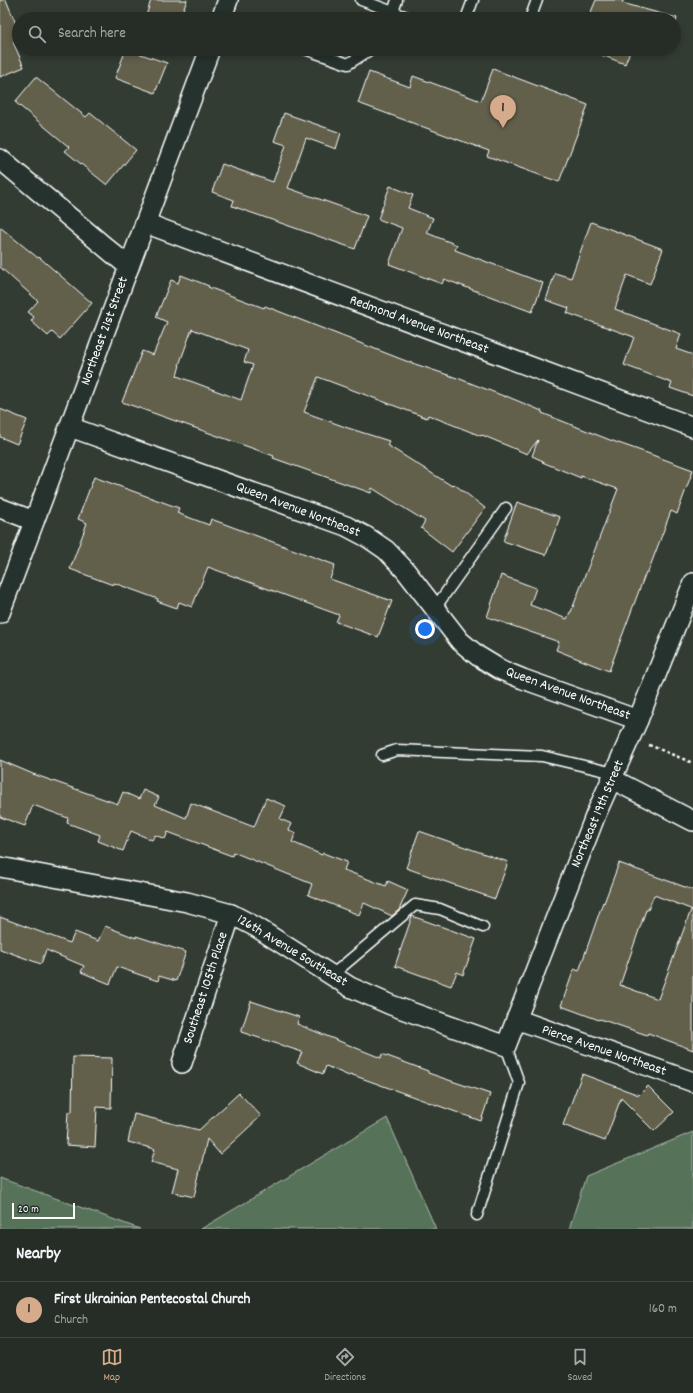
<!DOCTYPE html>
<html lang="en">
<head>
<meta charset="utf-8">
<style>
	body { margin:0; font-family:Dekko,sans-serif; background:#2e352e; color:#f1f3f6 }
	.scale { position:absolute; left:12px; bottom:10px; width:63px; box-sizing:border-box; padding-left:4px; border:2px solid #fff; border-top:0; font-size:11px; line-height:14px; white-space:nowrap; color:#fff; -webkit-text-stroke:3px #26332d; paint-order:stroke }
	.you { position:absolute; left:425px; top:629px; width:14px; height:14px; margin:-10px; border:3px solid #fff; border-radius:50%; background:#1a73e8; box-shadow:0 0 0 6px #1a73e833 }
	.badge { display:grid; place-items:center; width:26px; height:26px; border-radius:50%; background:#d6ab8b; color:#111; font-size:13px; font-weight:700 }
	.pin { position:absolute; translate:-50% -33px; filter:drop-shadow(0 1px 2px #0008) }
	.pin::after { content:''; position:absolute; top:21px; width:14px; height:12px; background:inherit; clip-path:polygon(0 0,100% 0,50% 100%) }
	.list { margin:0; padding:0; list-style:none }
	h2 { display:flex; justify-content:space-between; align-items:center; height:52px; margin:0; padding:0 16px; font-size:17px }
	h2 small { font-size:13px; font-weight:400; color:#a4a8a7 }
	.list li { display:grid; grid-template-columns:26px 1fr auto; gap:12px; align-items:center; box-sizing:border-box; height:56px; padding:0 16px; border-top:1px solid #424943 }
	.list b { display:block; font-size:15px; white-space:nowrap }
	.list p { margin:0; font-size:13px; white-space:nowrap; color:#a4a8a7 }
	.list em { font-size:13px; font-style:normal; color:#a4a8a7 }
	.icon { flex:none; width:22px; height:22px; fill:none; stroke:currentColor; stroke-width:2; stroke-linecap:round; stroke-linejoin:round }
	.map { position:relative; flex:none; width:693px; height:1229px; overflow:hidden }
	.search { position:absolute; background:#262d26; box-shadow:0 2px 6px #0003; left:12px; right:12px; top:12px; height:44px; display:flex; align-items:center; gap:10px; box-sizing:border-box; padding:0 14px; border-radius:22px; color:#a4a8a7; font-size:15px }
	.sheet { height:108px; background:#262d26 }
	nav { display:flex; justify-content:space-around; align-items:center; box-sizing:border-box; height:56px; border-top:1px solid #424943; background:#262d26; font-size:11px; color:#a4a8a7 }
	nav a { display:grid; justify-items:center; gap:2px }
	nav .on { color:#d6ab8b }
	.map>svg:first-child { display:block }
	.green { fill:#57735a; stroke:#abb9ac }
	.building { fill:#62614c; stroke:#fff; fill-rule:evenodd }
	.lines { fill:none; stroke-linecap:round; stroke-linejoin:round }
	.lane-casing { stroke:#fff; stroke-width:13 }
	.street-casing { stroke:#fff; stroke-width:22 }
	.path { stroke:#fff; stroke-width:2.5; stroke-dasharray:3 3; stroke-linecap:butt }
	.lane { stroke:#26332d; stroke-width:10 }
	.street { stroke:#26332d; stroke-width:19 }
	.labels { text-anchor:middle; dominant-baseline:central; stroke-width:3; stroke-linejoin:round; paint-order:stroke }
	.street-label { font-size:14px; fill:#fff; stroke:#26332d }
</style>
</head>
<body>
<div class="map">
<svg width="693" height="1229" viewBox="0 0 693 1229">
	<rect width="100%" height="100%" fill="#323c33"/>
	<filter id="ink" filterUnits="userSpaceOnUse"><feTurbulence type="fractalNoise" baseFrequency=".025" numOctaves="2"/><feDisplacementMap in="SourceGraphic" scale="8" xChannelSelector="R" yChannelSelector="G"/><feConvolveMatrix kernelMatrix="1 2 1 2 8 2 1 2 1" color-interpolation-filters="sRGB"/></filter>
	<g filter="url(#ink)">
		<g class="green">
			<path d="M387,1118L436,1229H201Z"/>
			<path d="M693,1132V1229H569L586,1176Z"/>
			<path d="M0,1178L140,1229H0Z"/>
		</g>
		<g class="building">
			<path d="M0,0H6L19,31V40L13,42L24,67L0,77Z"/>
			<path d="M151,0H187L180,19H145Z"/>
			<path d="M596,0H624L622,3L677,18L674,30V19H588Z"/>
			<path d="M126,49L167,63L155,93L115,78Z"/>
			<path d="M586,49H631L625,64Z"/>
			<path d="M493,69L588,105L559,182L487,156L489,151L358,103L369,72L410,87L413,76L481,101Z"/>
			<path d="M36,77L86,117L90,113L136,150L107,185L65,151L69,147L15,102Z"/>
			<path d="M284,113L341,133L336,149L306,138L288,188L367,216L355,249L232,206L234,200L212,192L222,164L273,182L286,145L274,141Z"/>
			<path d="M390,186L413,195L408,208L433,218L427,233L457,245L455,250L543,283L532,312L444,279L442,284L389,264L402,228L378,219Z"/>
			<path d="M591,222L663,249L650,284L627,275L615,309L681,334L676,349L693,355V396L670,388L672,383L624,365L634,337L567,313L569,308L546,300L555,273L571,278Z"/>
			<path d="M0,227L38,258L39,257L92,303L60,339L52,332L48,336L31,321L34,317L28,312L38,301L0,267Z"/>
			<path d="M181,275L209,286L208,287L264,308L265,306L406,361L460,379L506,397V396L542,411V413L610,440L647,453L693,470L677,514L671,511L648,572H646L609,671L556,650L559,642L487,617L501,575L536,588L530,605L567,619L570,612H571L618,489L581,476V478L542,462L543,461L532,456L538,440L527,454L482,435L481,436L428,415L427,418L318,377L304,412L348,428L389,441L387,445L452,486L454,484L485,508L452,552L421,528L425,521L372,488L371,493L273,458L274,456L122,402L142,351L153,355L167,322L156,317L171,280L178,283ZM192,329L248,350L244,362L253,365L241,400L177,376L180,365H179Z"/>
			<path d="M0,409L27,420L17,444L0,437Z"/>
			<path d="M94,477L179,508L177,513L209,525L211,519L335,565L330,579L392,601L378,637L336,622L339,615L208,567L192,607L179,602L177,608L157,601L158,599L114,583L113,585L70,569L87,523L78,519Z"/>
			<path d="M517,502L560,517L546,555L503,541Z"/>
			<path d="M0,760L33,774L118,804L123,792L139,799L143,790L159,797L155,805L186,818L191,803L254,827L266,798L286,806L280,819L292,824L289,830L296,833L292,842L322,855L323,853L347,862L344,870L386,886L388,881L408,890L399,910L392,916L364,903L359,915L308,895L312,884L233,852L232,856L168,832L165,839L155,835L152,840L131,831L123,851L98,841L100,835L67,823L68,818L33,805L25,826L0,817Z"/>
			<path d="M419,831L508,862L495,899L406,868Z"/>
			<path d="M619,863L693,890V910L654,895L648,910H646L620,985L658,999L691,910L693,911V1050L648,1033L647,1035L600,1019L599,1020L561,1006L574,969L579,971L603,902L604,903Z"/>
			<path d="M412,916L476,939L463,975L457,972L451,986L395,966Z"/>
			<path d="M0,917L70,943L75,932L98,941L105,926L136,938V936L186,952L176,981L159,976L158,981L117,967L110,984L81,972L84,966L46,950L41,964L0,949Z"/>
			<path d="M251,1001L299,1017L297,1024L381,1058L382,1054L428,1071V1073L490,1094L481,1121L350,1074L349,1076L326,1066L323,1074L297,1063L302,1052L241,1032Z"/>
			<path d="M73,1057L112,1058L111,1108L97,1107L95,1147L66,1145L68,1112H72Z"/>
			<path d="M582,1074L639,1095L648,1086L674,1112L654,1131L621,1098L605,1141L563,1125Z"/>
			<path d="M239,1093L261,1116L220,1154L207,1139L194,1197L172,1192L178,1169L151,1162L155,1149L128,1142L134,1114L199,1130Z"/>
		</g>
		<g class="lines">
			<g class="lane-casing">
				<g id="lane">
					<path d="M361,0L401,15L398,19"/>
					<path d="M393,12L397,0"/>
					<path d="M401,15L413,19"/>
					<path d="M466,19L473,0"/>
					<path d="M530,19L537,0"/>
					<path d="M305,49L348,64L371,49"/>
					<path d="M435,608L506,508"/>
					<path d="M382,755L397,750L542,756L614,773"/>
					<path d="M332,975L415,905L440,909L483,927"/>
					<path d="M477,1215L519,1083L506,1046"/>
				</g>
			</g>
			<g class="street-casing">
				<g id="street">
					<path d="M221,19L228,0"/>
					<path d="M0,159L129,267"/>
					<path d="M145,223L693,427"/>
					<path d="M70,427L346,526L367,537L386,550L405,570L460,641L478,656L501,670L523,679L638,720"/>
					<path d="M0,508L34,521"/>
					<path d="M0,613L210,49"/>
					<path d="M612,779L693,821"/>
					<path d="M0,867L187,902L231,914L256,927L350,987L391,1005L506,1046L596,814L638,720L693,583"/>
					<path d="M516,1019L693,1082"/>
					<path d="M182,1063L231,914"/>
				</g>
			</g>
			<path class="path" d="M649,745L693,763"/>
			<use href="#lane" class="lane"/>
			<use href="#street" class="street"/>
		</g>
	</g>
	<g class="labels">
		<g class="street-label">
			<text transform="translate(419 325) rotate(20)">Redmond Avenue Northeast</text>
			<text transform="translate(105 331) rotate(-70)">Northeast 21st Street</text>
			<text transform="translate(298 510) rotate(21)">Queen Avenue Northeast</text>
			<text transform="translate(568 694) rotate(20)">Queen Avenue Northeast</text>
			<text transform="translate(598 814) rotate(-67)">Northeast 19th Street</text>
			<text transform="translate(292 951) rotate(31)">126th Avenue Southeast</text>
			<text transform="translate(206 988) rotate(-72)">Southeast 105th Place</text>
			<text transform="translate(604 1051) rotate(19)">Pierce Avenue Northeast</text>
		</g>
	</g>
</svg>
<div class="scale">20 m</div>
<div class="you"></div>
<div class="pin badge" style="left:503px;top:128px">1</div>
<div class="search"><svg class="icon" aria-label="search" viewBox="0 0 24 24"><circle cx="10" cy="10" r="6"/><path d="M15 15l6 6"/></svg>Search here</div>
</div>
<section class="sheet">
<h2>Nearby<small></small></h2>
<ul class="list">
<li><span class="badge">1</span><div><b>First Ukrainian Pentecostal Church</b><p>Church</p></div><em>160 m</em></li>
</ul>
</section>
<nav>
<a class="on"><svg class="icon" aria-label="map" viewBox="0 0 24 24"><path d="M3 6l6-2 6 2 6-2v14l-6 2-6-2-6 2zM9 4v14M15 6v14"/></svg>Map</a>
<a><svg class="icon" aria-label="directions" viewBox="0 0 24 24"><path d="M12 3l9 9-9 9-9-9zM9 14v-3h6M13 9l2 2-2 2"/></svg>Directions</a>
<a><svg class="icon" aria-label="saved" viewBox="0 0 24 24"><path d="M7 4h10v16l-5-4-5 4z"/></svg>Saved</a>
</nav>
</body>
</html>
